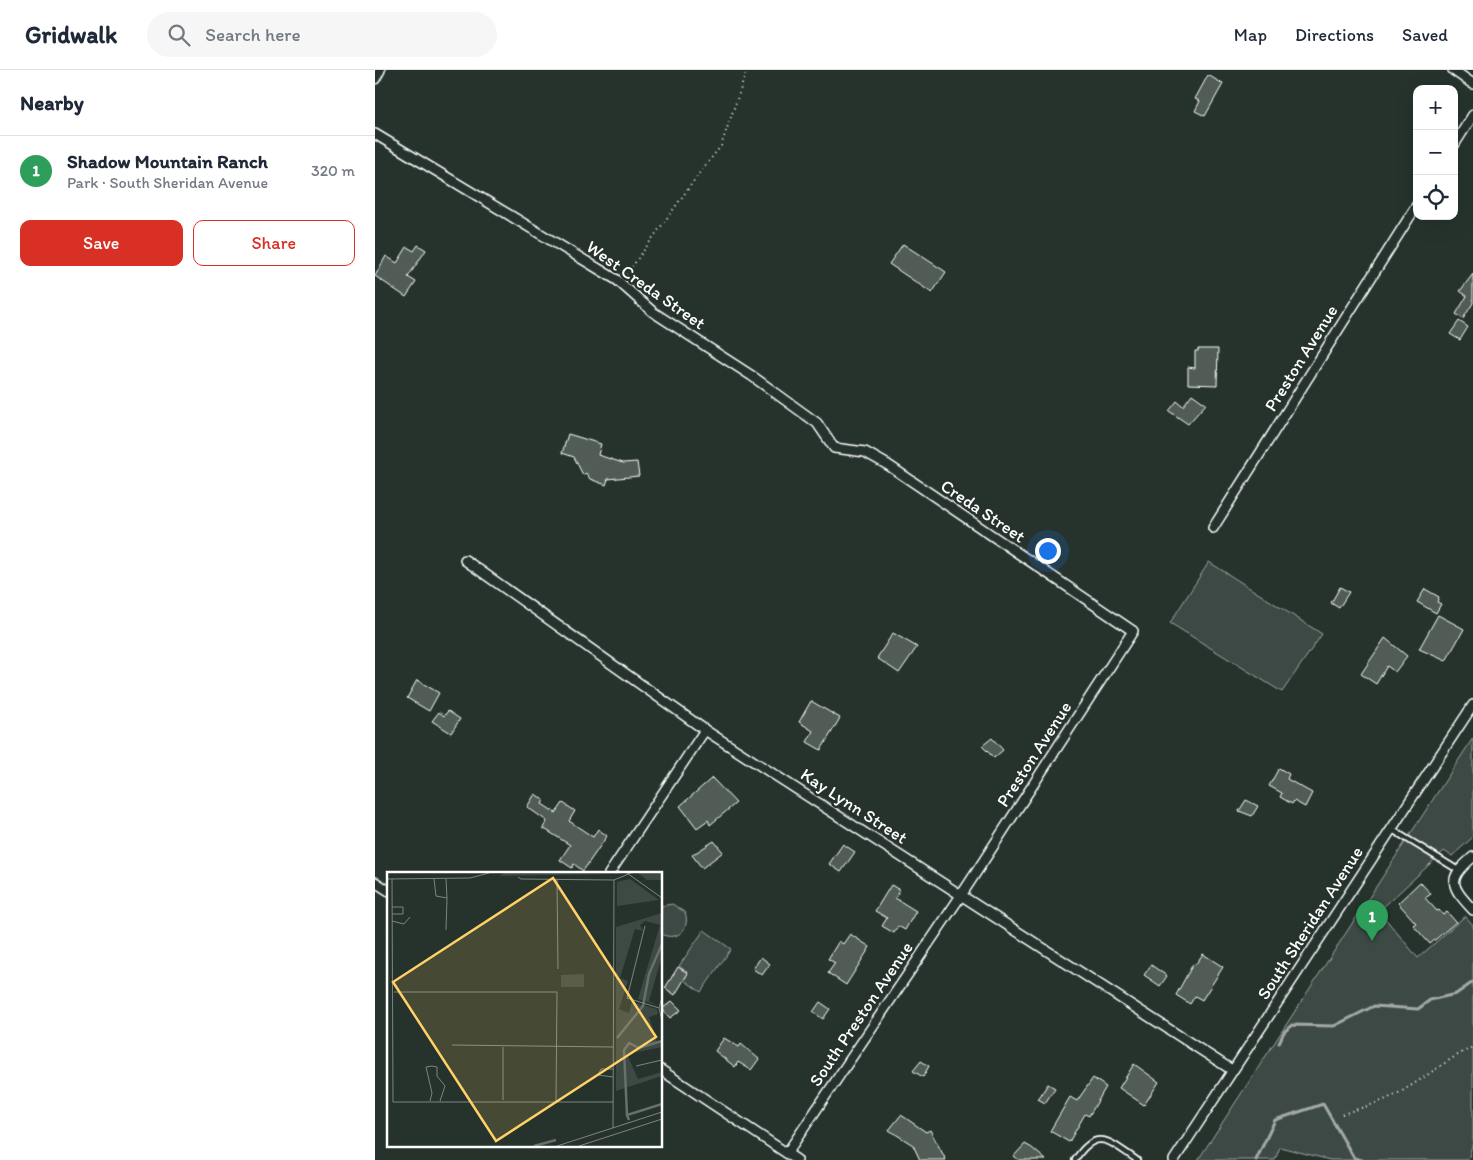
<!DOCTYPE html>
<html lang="en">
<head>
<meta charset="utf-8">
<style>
	body { margin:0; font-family:Itim,sans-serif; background:#f6f6f7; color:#1f2937 }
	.controls { position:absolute; right:15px; top:15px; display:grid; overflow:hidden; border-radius:10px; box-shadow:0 5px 20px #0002 }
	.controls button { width:45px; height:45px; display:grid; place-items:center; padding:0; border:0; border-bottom:1px solid #e0e1e3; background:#fff; color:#1f2937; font:25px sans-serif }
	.you { position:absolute; left:672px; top:480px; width:18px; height:18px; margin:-12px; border:4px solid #fff; border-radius:50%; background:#1a73e8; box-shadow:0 0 0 8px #1a73e833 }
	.badge { display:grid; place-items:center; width:32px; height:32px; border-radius:50%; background:#d93025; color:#fff; font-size:16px; font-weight:700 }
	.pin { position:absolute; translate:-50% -41px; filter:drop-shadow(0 1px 2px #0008) }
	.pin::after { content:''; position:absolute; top:26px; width:18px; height:15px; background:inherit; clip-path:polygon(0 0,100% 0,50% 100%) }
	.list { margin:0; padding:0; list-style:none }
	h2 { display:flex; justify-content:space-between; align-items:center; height:65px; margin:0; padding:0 20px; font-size:21px }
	h2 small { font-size:16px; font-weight:400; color:#747a83 }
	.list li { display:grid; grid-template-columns:32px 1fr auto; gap:15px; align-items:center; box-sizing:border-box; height:70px; padding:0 20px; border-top:1px solid #e0e1e3 }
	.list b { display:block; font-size:19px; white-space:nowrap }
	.list p { margin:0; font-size:16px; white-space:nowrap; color:#747a83 }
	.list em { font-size:16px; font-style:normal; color:#747a83 }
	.actions { display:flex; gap:10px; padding:15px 20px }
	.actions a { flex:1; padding:11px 0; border:1px solid #d93025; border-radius:10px; text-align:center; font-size:18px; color:#d93025 }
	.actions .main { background:#d93025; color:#fff }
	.icon { flex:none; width:28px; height:28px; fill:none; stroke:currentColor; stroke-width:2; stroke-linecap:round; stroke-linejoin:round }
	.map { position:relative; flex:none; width:1098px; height:1090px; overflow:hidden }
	header { display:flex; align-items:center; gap:30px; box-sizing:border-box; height:70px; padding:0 25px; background:#fff; border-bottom:1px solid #e0e1e3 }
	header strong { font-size:24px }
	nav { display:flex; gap:28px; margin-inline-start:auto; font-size:18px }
	.search { width:350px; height:45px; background:#f6f6f7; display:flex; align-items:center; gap:12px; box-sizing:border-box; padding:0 18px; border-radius:28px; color:#747a83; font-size:19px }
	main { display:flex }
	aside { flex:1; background:#fff }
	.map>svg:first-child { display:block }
	.green { fill:#3e4944; stroke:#9ea4a2 }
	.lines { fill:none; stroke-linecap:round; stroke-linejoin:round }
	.stream { stroke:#a4a9a7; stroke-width:3 }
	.building { fill:#515c57; stroke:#fff }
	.lane-casing { stroke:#fff; stroke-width:8 }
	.street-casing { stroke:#fff; stroke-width:12 }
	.path { stroke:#fff; stroke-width:2; stroke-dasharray:1 4; stroke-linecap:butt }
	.lane { stroke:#26332d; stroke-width:4.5 }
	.street { stroke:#26332d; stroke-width:9 }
	.labels { text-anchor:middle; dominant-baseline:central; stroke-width:5; stroke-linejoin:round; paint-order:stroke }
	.street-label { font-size:18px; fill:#fff; stroke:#26332d }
	.inset-river { fill:none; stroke:#67706c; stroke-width:2.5 }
	.inset-road { fill:none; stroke:#7d8581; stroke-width:1 }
	.view { fill:#ffd166; fill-opacity:0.15; stroke:#ffd166; stroke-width:2.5 }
	.inset-edge { fill:none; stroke:#fff; stroke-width:2.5 }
</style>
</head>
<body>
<header>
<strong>Gridwalk</strong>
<div class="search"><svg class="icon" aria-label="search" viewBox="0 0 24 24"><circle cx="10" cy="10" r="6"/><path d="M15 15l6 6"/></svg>Search here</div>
<nav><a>Map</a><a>Directions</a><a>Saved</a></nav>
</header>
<main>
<aside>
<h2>Nearby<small></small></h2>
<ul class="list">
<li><span class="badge" style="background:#2e9e5b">1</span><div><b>Shadow Mountain Ranch</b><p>Park · South Sheridan Avenue</p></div><em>320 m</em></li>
</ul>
<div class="actions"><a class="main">Save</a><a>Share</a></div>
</aside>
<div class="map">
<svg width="1098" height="1090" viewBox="0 0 1098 1090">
	<rect width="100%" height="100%" fill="#26332d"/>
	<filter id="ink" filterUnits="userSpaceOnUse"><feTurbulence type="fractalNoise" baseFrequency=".02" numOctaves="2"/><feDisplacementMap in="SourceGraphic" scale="10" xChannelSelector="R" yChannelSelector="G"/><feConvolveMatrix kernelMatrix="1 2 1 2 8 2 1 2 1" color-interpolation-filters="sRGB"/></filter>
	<g filter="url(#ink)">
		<g class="green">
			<path d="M834,492L947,564L907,622L795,553Z"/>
			<path d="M1098,668V767L1077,786L1069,781L1004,841L1043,888L1090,846L1098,855V1072L1093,1090H955L905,1077L900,1090H823Z"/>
			<path d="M297,834L310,842C316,859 302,872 286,864V836Z"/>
			<path d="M329,860L356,879L326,922L309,910L313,903L304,896Z"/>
		</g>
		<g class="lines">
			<g class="stream">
				<path d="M904,973L909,962L917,955L959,956L999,936L1043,939L1055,930L1081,924L1098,912"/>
				<path d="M881,1090L900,1050L948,1034L979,1088L987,1090"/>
			</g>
		</g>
		<g class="building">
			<path d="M833,5L848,14L830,46L820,41L825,31L820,29Z"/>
			<path d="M528,174L571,202L557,223L514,194Z"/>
			<path d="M43,175L51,180L33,207L41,212L31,227L0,206L11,186L22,193L32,177L39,181Z"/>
			<path d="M1098,204V233L1088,249L1081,244L1092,226L1085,221Z"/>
			<path d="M1084,251L1093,257L1085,270L1075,264Z"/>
			<path d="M823,279H843L842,315L813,314V297L820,298V281H823Z"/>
			<path d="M817,324L831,334L813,354L794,341L802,331L808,336Z"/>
			<path d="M193,364L226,374L223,385L248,393L262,392L264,406L233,409L231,415L215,409L211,403L208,405L199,387L187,383Z"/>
			<path d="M965,517L974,522L964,538L956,533Z"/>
			<path d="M1050,519L1064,527L1062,532L1066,534L1061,543L1042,532Z"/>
			<path d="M1063,545L1089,559L1071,591L1044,579Z"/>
			<path d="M518,563L542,577L524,603L502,588Z"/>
			<path d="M1010,568L1032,586L1020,602L1012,596L1001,614L986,604Z"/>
			<path d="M42,610L64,623L54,641L32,628Z"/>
			<path d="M436,631L465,648L446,680L432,672L438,661L424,652Z"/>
			<path d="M73,641L85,649L76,663L57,651L64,642L69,646Z"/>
			<path d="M617,668L628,680L619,688L607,676Z"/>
			<path d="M904,698L914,704L912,709L937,723L930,737L919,731L917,734L905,727L907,723L894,716Z"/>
			<path d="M337,708L361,733L335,755L333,750L322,758L305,736Z"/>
			<path d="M160,724L169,730L167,734L181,743L188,733L200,741L194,751L218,767L223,759L232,766L208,801L199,794L197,798L185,790L195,775L168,758L172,751L152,737Z"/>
			<path d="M871,730L883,736L877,746L864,741Z"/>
			<path d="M339,771L348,782L327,798L317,785Z"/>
			<path d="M468,774L480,782L466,802L454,794Z"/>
			<path d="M1045,812L1056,824L1050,828L1062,841L1064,840L1068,845L1072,842L1081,852L1055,874L1038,855L1041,853L1023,833Z"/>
			<path d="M516,815L525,820L520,828L541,841L530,860L523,856L519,863L507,856L512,848L500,841Z"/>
			<path d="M475,864L495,877L471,915L453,903L460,893L453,889L464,871L468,874Z"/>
			<path d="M828,884L848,897L827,930L820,926L815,934L801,925L818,894L820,895Z"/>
			<path d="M386,887L395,894L387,905L378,899Z"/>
			<path d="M776,895L792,906L785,916L769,905Z"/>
			<path d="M303,897L313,903L300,925L290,918Z"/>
			<path d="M297,931L306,940L295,948L287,939Z"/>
			<path d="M445,932L455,939L448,949L438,942Z"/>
			<path d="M349,968L364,977L366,974L384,989L376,1000L363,992L360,997L340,981Z"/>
			<path d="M546,991L554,996L548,1007L538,1001Z"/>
			<path d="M759,994L784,1012L769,1035L744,1018Z"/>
			<path d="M718,1008L731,1017L714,1046L710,1044L694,1072L675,1061L695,1027L702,1031Z"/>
			<path d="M673,1014L680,1018L670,1033L663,1029Z"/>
			<path d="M526,1045L551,1062L555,1060L571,1090H545L538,1075L514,1060Z"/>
			<path d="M650,1074L657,1078L671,1090H644L639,1086Z"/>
		</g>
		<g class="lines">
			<g class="lane-casing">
				<g id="lane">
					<path d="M1016,759L1083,800"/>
					<path d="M700,1090C722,1056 735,1072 762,1090"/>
				</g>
			</g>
			<g class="street-casing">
				<g id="street">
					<path d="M1078,0L1098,14"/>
					<path d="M0,9L5,0"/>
					<path d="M0,64L242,210L278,242L377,306L442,353L459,378L490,382L513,395L758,561L587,824L412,1083"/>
					<path d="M1079,75L1098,45"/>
					<path d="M838,458L1042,135"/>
					<path d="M90,490L330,660L857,1000"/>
					<path d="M1098,787C1071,810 1076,816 1098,840"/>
					<path d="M234,804L330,660"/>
					<path d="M0,812L14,821"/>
					<path d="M286,1000L422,1090"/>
					<path d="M799,1090L1098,635"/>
				</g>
			</g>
			<g class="path">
				<path d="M251,205L326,101L346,76L372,0"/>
				<path d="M967,1044C989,1037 1012,1031 1032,1018C1054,1005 1074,988 1098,977"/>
			</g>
			<use href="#lane" class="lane"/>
			<use href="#street" class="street"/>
		</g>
	</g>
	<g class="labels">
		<g class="street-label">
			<text transform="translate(271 215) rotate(35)">West Creda Street</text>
			<text transform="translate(926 288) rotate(-58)">Preston Avenue</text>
			<text transform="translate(608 441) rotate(34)">Creda Street</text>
			<text transform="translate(659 684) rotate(-57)">Preston Avenue</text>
			<text transform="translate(479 736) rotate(33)">Kay Lynn Street</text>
			<text transform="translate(935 853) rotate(-57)">South Sheridan Avenue</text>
			<text transform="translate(486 944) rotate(-56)">South Preston Avenue</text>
		</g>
	</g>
	<g transform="translate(12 802)">
		<rect width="275" height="275" fill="#26332d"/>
		<path d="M117,1H231L234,2L112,4ZM251,1H275V8H260ZM243,7L272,28L230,34V10ZM275,41V84L262,129L269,133L251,127L273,53L258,49L253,53L256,59L248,57L233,106L241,109L232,137L242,141L245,130L270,137L271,142L262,145L270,169L275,168V175L240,182L251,207L275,200V204L229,219V55ZM197,102V115H174V103Z" fill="#3e4944"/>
		<path class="inset-river" d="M230,166L256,134L262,102L275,72M240,243L237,178L242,171L252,176L275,169M242,248L240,243L275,232M147,274L169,268"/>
		<path class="inset-road" d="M240,1L275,26M131,5L134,7L227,8L244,1M0,7L83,6L102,1M5,7L6,230H226M47,7L49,24L60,26L59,7M170,8L171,97M5,42H16V35H5M5,49L17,52L23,45M59,58L60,26M7,120H170L169,229M275,125L272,136L275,149M240,126L258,54M240,126L272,136M65,173L226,175M249,194L275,188M226,197H214L211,203L226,205M116,228V175M43,229L45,221L39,195L45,194L50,195V204L58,214L53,229M226,256L227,8M170,274L275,240M192,274L275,247"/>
		<path class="view" d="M166,6L269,165L109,269L6,110Z"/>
		<rect width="275" height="275" class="inset-edge"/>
	</g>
</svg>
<div class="controls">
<button>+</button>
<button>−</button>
<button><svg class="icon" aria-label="locate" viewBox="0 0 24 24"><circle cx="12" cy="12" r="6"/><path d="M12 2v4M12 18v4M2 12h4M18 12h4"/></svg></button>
</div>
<div class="you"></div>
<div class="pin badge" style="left:997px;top:871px;background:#2e9e5b">1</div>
</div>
</main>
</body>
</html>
